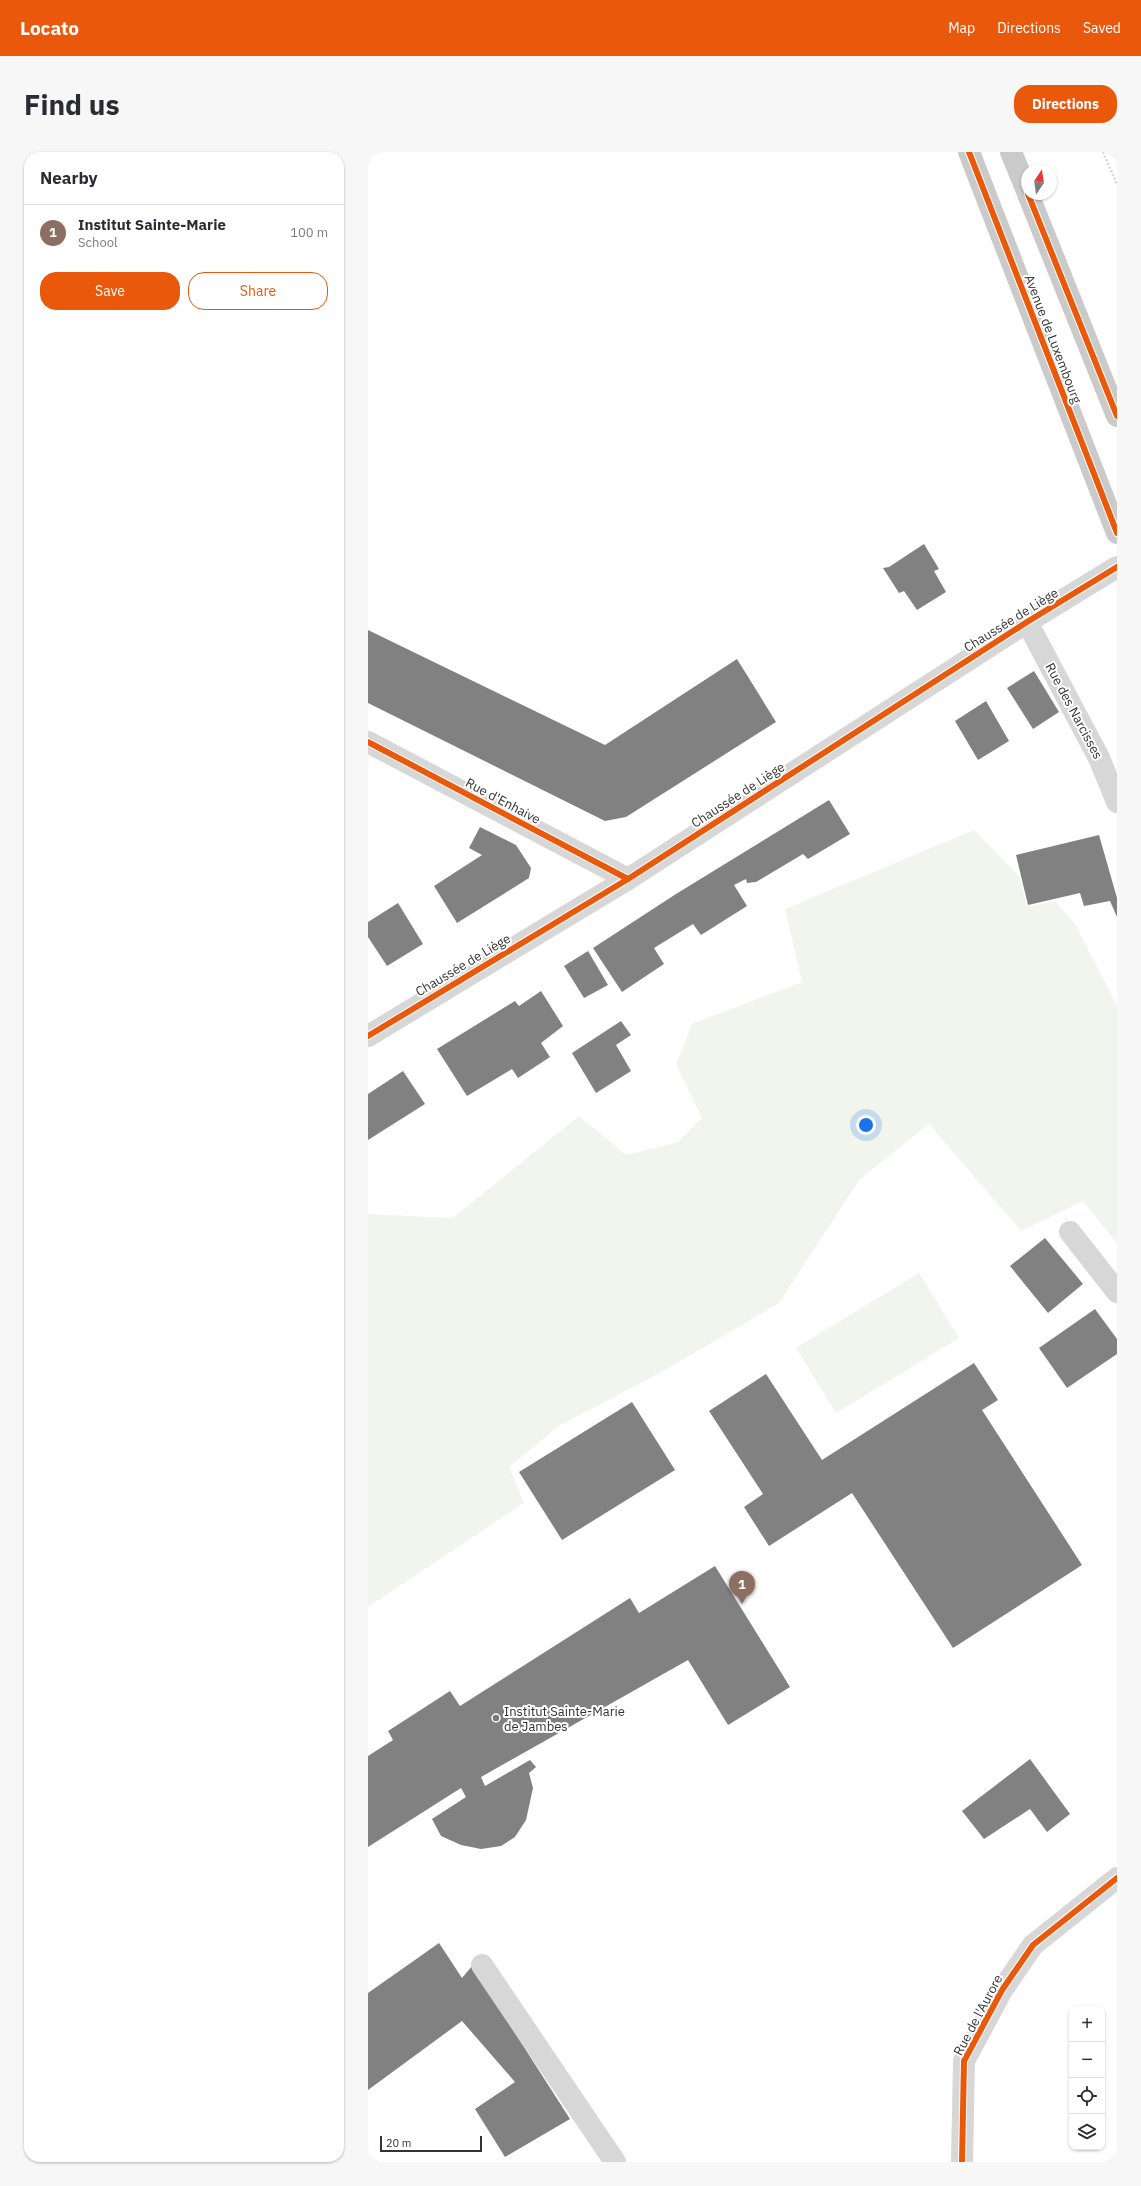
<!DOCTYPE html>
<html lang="en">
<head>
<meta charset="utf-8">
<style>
	body { margin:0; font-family:"IBM Plex Sans",sans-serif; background:#f7f7f7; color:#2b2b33 }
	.controls { position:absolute; right:12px; bottom:12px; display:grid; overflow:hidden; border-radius:8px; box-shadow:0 1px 3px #0004 }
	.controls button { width:36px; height:36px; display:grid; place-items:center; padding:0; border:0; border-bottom:1px solid #e1e1e2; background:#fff; color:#2b2b33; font:20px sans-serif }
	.compass { position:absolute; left:653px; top:12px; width:36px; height:36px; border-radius:50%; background:#fff; box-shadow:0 1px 3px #0004; rotate:13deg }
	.scale { position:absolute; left:12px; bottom:10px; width:102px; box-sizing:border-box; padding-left:4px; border:2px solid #333; border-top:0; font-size:11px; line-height:14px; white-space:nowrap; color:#333; -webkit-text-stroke:3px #fff; paint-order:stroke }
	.you { position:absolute; left:498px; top:973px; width:14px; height:14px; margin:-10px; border:3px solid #fff; border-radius:50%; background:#1a73e8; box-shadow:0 0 0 6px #1a73e833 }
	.badge { display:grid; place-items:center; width:26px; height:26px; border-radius:50%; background:#ea580c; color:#fff; font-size:13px; font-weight:700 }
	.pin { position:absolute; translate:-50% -33px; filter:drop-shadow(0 1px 2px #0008) }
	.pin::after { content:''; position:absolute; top:21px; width:14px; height:12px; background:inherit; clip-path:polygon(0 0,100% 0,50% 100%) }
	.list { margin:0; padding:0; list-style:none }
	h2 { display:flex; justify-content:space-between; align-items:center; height:52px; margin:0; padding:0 16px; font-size:17px }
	h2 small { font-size:13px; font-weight:400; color:#7c7c81 }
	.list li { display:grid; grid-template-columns:26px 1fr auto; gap:12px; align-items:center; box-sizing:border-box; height:56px; padding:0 16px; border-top:1px solid #e1e1e2 }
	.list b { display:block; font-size:15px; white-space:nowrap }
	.list p { margin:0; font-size:13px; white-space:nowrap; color:#7c7c81 }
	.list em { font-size:13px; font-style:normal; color:#7c7c81 }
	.actions { display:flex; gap:8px; padding:12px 16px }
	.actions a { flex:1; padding:9px 0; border:1px solid #ea580c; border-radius:16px; text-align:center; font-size:14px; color:#ea580c }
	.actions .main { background:#ea580c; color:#fff }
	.icon { flex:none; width:22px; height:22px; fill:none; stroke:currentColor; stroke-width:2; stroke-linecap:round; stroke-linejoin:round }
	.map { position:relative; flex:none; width:749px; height:2010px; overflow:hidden; border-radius:16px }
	header { display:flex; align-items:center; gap:24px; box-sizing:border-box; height:56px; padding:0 20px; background:#ea580c; color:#fff }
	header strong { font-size:19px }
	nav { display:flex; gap:22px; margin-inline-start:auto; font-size:14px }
	.intro { display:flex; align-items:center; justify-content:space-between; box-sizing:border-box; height:96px; padding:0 24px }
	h1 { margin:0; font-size:28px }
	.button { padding:10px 18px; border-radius:16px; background:#ea580c; color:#fff; font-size:14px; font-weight:700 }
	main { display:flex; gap:24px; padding:0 24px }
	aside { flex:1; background:#fff; border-radius:16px; box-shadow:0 1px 3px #0004 }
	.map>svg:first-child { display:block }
	.green { fill:#f1f5ed }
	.building { fill:#818181 }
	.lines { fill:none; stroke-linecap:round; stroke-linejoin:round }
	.path { stroke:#d6d6d6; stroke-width:2.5; stroke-dasharray:2 2; stroke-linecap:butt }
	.minor { stroke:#d7d7d7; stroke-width:22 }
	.major { stroke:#cacaca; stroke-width:22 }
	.cycleway-casing { stroke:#fff; stroke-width:8 }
	.cycleway { stroke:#e8590c; stroke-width:6 }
	.poi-dot { fill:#7a7a7a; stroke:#fff; stroke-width:1.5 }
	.labels { text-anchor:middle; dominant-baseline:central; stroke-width:4; stroke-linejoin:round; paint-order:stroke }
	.street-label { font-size:13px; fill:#333; stroke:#fff }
	.poi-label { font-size:13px; fill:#333; stroke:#fff; text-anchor:start }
</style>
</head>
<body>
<header>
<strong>Locato</strong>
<nav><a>Map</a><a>Directions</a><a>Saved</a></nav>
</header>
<div class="intro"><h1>Find us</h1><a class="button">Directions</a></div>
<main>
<aside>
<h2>Nearby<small></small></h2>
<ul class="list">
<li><span class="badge" style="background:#8d6e63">1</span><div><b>Institut Sainte-Marie</b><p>School</p></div><em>100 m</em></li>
</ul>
<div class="actions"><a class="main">Save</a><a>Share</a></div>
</aside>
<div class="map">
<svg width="749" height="2010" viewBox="0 0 749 2010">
	<rect width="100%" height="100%" fill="#fff"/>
	<g class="green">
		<path d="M606,678L651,724L659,755L687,749L707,772L749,854V1091L715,1049L653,1079L561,972L491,1028L411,1151L299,1217L191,1274L141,1315L156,1351L0,1455V1062L85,1066L211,964L258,1003L310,990L334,966L308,912L324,872L434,830L417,757Z"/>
		<path d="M551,1121L591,1186L468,1261L428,1196Z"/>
	</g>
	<g class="building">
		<path d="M556,392L571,417L566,419L578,440L549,458L536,439L531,441L515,416L521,415Z"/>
		<path d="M0,478L237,593L369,507L408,570L258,665L237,669L0,551Z"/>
		<path d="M666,519L691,560L665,577L639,536Z"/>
		<path d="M618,549L641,589L610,608L587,569Z"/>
		<path d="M461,648L482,682L440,707L435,702L388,730L379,731L378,727L366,733L379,754L333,783L325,772L286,796L296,812L254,840L225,796L308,742Z"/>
		<path d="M112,675L148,693L163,716L161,726L89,771L66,734L114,703L101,696Z"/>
		<path d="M731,683L749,746V765L742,749L716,754L712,741L660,753L648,703Z"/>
		<path d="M30,751L55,792L19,814L0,785V770Z"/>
		<path d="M220,799L240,833L216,846L196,814Z"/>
		<path d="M173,839L195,874L173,891L182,905L150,926L144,917L99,944L69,897L147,849L151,854Z"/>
		<path d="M253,869L263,883L248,893L263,919L228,941L204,901Z"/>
		<path d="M35,919L57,952L0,988V942Z"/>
		<path d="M677,1086L715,1132L680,1161L642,1114Z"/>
		<path d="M727,1157L749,1187V1202L699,1236L671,1196Z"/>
		<path d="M606,1211L630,1248L614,1258L714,1413L585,1496L484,1341L401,1394L376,1355L395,1342L341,1259L398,1222L454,1308Z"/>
		<path d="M264,1250L307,1318L194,1388L151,1320Z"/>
		<path d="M347,1414L422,1535L360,1573L320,1508L113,1625L117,1634L162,1608L168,1615L161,1621L165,1636L158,1668L147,1685L133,1694L113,1697L93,1693L73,1684L64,1667L98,1645L93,1636L0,1695V1604L25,1588L20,1579L82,1539L92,1554L262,1446L271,1461Z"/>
		<path d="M662,1607L702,1662L679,1680L662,1657L616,1687L594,1659Z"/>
		<path d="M71,1791L94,1826L104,1814L202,1967L137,2005L107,1957L147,1930L94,1869L0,1938V1841Z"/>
	</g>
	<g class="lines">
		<path class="path" d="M735,0L749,32"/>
		<g class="minor">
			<path d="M659,470L731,606L749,650"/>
			<path d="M0,590L260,727"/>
			<path d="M0,884L260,727L659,470L749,415"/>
			<path d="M702,1080L749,1140"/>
			<path d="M114,1813L247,2010"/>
			<path d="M594,2010L596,1909L634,1838L665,1793L749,1726"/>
		</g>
		<g class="major">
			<path d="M601,0L749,381"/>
			<path d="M643,0L659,39"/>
			<path d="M660,42L749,264"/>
		</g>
		<g class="cycleway-casing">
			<g id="cycleway">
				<path d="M601,0L749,381"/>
				<path d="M660,42L749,264"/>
				<path d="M0,590L260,727"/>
				<path d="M0,884L260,727L659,470L749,415"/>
				<path d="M594,2010L596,1909L634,1838L665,1793L749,1726"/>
			</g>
		</g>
		<use href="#cycleway" class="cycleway"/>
	</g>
	<circle class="poi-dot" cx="128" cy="1566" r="4"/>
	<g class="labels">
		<g class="street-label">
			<text transform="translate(685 187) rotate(69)">Avenue de Luxembourg</text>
			<text transform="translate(643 468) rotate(-32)">Chaussée de Liège</text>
			<text transform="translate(706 559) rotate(62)">Rue des Narcisses</text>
			<text transform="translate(370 643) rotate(-33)">Chaussée de Liège</text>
			<text transform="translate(135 649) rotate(28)">Rue d'Enhaive</text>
			<text transform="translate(95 813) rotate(-31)">Chaussée de Liège</text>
			<text transform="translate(610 1863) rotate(-62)">Rue de l'Aurore</text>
		</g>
		<g class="poi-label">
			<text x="136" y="1559">Institut Sainte-Marie<tspan x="136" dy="15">de Jambes</tspan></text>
		</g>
	</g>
</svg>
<div class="controls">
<button>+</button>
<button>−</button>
<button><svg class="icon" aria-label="locate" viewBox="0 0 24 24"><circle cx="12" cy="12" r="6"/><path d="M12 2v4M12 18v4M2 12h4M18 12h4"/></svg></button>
<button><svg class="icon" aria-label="layers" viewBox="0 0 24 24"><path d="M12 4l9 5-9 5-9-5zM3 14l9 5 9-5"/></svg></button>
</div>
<svg class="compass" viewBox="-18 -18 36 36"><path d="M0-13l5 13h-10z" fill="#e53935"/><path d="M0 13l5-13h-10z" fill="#7c7c81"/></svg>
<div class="scale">20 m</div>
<div class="you"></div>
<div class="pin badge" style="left:374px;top:1452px;background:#8d6e63">1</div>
</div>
</main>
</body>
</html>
